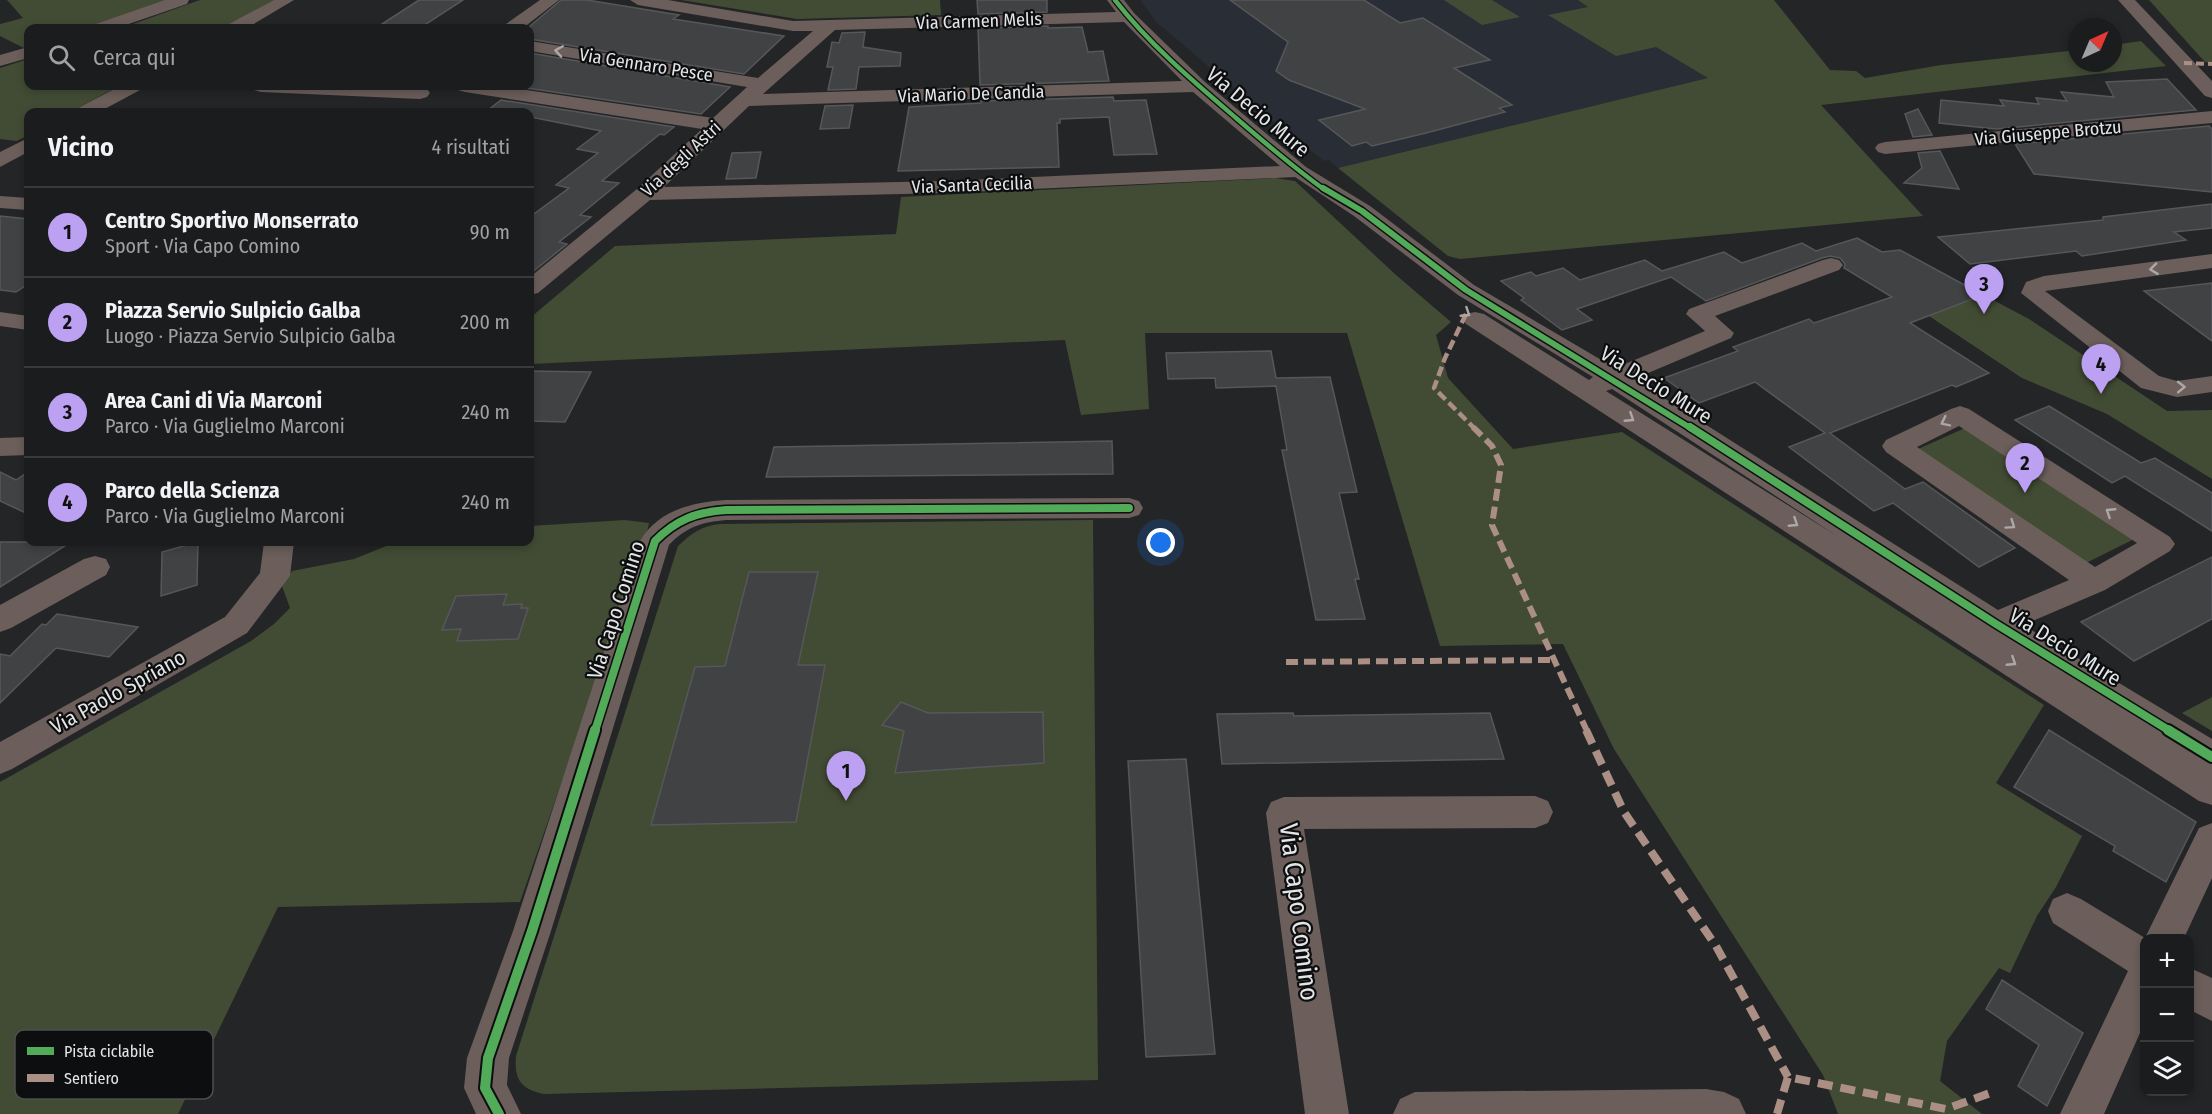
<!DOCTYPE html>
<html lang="it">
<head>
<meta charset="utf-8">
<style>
	body { margin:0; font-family:"Fira Sans Condensed",sans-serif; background:#242526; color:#f1f3f6 }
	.controls { position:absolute; right:18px; bottom:18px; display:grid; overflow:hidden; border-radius:12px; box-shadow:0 3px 9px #0003 }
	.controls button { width:54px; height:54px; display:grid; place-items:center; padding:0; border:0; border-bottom:2px solid #393a3b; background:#1b1c1d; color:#f1f3f6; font:30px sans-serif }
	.compass { position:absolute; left:2068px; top:18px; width:54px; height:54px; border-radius:50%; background:#1b1c1d; box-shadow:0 3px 9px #0003; rotate:44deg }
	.you { position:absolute; left:1161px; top:543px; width:21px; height:21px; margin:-15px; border:4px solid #fff; border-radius:50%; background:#1a73e8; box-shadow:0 0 0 9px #1a73e833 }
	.badge { display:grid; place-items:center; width:39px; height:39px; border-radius:50%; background:#bca0f2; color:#111; font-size:20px; font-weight:700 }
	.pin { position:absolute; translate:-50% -50px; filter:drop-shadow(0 2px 3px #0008) }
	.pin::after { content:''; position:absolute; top:32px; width:21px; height:18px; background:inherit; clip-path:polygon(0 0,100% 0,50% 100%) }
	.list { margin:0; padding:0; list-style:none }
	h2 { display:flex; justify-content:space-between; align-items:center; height:78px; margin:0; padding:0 24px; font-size:26px }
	h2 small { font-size:20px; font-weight:400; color:#a0a1a4 }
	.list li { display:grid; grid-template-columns:39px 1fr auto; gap:18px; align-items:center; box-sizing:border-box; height:90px; padding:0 24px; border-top:2px solid #393a3b }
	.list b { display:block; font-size:22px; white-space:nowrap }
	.list p { margin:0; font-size:20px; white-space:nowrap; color:#a0a1a4 }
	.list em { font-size:20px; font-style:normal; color:#a0a1a4 }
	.icon { flex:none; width:33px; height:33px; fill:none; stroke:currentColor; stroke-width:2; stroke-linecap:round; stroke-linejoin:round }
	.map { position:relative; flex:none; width:2212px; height:1114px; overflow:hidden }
	.search { position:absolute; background:#1b1c1d; box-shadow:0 3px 9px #0003; left:24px; top:24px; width:510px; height:66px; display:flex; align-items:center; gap:15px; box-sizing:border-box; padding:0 21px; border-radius:12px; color:#a0a1a4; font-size:22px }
	.panel { position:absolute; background:#1b1c1d; box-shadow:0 3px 9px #0003; left:24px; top:108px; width:510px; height:438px; border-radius:12px }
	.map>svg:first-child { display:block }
	.built { fill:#292d35 }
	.green { fill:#424c34 }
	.building { fill:#414244; stroke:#565759; stroke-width:1.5 }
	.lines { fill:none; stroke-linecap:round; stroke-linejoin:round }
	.minor { fill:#6b5e5b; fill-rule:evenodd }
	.quiet-far3 { stroke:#ac8f84; stroke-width:4; stroke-dasharray:8 4; stroke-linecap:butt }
	.quiet-far2 { stroke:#ac8f84; stroke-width:4.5; stroke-dasharray:10 4.5; stroke-linecap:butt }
	.quiet-far1 { stroke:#ac8f84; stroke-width:6; stroke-dasharray:12 6; stroke-linecap:butt }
	.quiet { stroke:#ac8f84; stroke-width:8; stroke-dasharray:15 8; stroke-linecap:butt }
	.cycleway-far3-casing { stroke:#0d0e0f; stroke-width:7 }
	.cycleway-far2-casing { stroke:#0d0e0f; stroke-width:9 }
	.cycleway-far1-casing { stroke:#0d0e0f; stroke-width:11 }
	.cycleway-casing { stroke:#0d0e0f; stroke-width:14 }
	.cycleway-far3 { stroke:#51ab58; stroke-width:4.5 }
	.cycleway-far2 { stroke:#51ab58; stroke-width:6 }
	.cycleway-far1 { stroke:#51ab58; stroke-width:8 }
	.cycleway { stroke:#51ab58; stroke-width:10 }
	.oneway { stroke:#ada8a8 }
	.labels { text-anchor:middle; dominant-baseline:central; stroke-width:4.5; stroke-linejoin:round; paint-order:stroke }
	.far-street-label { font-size:18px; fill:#e3e5e7; stroke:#0d0e0f }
	.street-label { font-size:21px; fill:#e3e5e7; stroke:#0d0e0f }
	.near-street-label { font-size:26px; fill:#e3e5e7; stroke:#0d0e0f }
	.key { fill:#0d0e0f; stroke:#4d4e50; stroke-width:1.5 }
	.key-label { font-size:16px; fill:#e3e5e7 }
</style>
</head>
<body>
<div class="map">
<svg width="2212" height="1114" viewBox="0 0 2212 1114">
	<rect width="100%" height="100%" fill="#242527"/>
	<path class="built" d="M1140,0H1578L1709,78L1338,168L1329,160L1324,161L1278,126L1167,31L1157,23Z"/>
	<g class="green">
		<path d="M7,0H172L93,28H28V49H26L0,36V24L23,18Z"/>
		<path d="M200,0H275L223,28H122Z"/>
		<path d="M681,0H940L941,15L797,19Z"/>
		<path d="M1444,0H1492L1520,17L1482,25Z"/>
		<path d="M1578,0H1774L1830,70L1856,71L1865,78L1941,65L2077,50V63H2113V45L2141,41L2166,66L1821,105L1923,216L1460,259L1448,256L1338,168L1708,78L1656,47L1616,56L1548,15L1588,7Z"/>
		<path d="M2149,0H2212V63L2205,62Z"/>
		<path d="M28,59V86H119L70,112H28V135L17,141L0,139V68Z"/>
		<path d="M1275,178L1295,181L1396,275L1451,322L1436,335L1448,378L1513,449L1622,432L2044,705L1996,783L2082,836L2056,887L2037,916L2010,973L1999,968L1947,1041L1940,1081L1982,1114H1838L1823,1075L1614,749L1563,644L1440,646L1347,333H1145L1149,409L1081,415L1065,340L530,364V318L615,246L896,234L901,197Z"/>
		<path d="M1980,293L2029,319L2167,411L2212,410V479L2107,414L2022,378L1926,314Z"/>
		<path d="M1965,428L2136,538L2084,564L1916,450Z"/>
		<path d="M625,520L649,523L645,542L520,902L278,907L178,1114H0V782L251,641L274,624L290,608L282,586L292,571L354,559L396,542H530V526Z"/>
		<path d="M1093,520L1098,1080L544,1094C521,1089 514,1080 516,1056L678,546C692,533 701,526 720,524Z"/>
		<path d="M2212,697V731L2182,713Z"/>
	</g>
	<g class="building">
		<path d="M419,0H463L420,28L382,24Z"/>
		<path d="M561,0H587L679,15L673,19L784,36L744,74L530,39V26Z"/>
		<path d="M977,0H1047V12L978,14Z"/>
		<path d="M1230,0H1364L1400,23L1423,18L1490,60L1454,68L1512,105L1499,108L1505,112L1426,133L1372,146L1366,142L1352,146L1319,120L1365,109L1289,80L1276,71L1288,42Z"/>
		<path d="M1048,26V28L1082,27L1088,52L1103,51L1109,81L980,85L978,28Z"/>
		<path d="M865,32L863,47L901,53L900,66L859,67L856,89L828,90L833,67H827L832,42L839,43L842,33Z"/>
		<path d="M530,53L730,87L701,114L520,87L530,86Z"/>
		<path d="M2167,79L2196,110L1996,129L1939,123L1941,100L2004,106L2000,100L2039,104L2036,98L2067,101L2061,92L2114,97L2106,82Z"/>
		<path d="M1113,97L1114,101L1146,100L1157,154L1114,155L1109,117L1060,119V123H1057L1059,167L898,171L909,107L981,103V101Z"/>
		<path d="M501,100L674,127L664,135L660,134L602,181L619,183L580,215L591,217L559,242L567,244L530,274V217L569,188L556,185L598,153L577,149L601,131L530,117V112H503L488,110Z"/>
		<path d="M853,105L849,128L820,129L825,106Z"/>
		<path d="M1918,109L1932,135L1913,137L1905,114Z"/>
		<path d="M2209,126L2212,129V192L2034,174L2015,144Z"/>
		<path d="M1940,151L1959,189L1904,183L1922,168L1918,153Z"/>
		<path d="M761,152L756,178L726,179L732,153Z"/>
		<path d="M2212,204V228L2174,232L2186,240L2082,256L2076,251L1970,264L1938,237L2103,220V217Z"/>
		<path d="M0,216L28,219V284L16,292L0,290Z"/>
		<path d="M1857,238L1882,252L1900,250L1983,295L1910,323L1989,373L1956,387L1952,385L1830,433L1905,489L1923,482L2015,548L1979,567L1893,503L1874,511L1789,447L1825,433L1755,382L1699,403L1664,378L1738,351L1733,347L1809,319L1814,323L1892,297L1844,268L1845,264L1840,258L1830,256L1822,258L1706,301L1671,277L1577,309L1592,320L1562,330L1521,300L1524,298L1501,281L1531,272L1536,276L1563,268L1580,280L1645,260L1662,271L1724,252L1742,263L1802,243L1816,251Z"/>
		<path d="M2212,283V341L2144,291Z"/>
		<path d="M1271,351L1276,378L1330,377L1357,492L1339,493L1359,579H1355L1365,619L1316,620L1282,450H1287L1276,386L1216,388L1215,378L1168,379L1166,353Z"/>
		<path d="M530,371L591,372L565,422L530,421Z"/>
		<path d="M2049,406L2141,463L2155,458L2212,493V531L2125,476L2112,483L2015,420Z"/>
		<path d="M1112,441L1113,474L766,477L774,447Z"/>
		<path d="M0,472L16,480L28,472V514L0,501Z"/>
		<path d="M0,542H71L0,587Z"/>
		<path d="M198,542L197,585L161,596L162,552Z"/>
		<path d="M2212,557V619L2134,661L2081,622Z"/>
		<path d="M749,572H818L798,665H825L796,822L651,825L695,667L725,666Z"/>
		<path d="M507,594L503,605L522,604L521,608H528L518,639L457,641L461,629L442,630L456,596Z"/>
		<path d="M57,614L138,627L109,657L56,648L0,703V654L10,656L42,624L46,625Z"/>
		<path d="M901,702L928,713L1043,712L1044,763L895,773L904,731L882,725Z"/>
		<path d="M1293,713L1294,716L1490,713L1504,759L1222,764L1217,714Z"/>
		<path d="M2049,730L2196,822L2166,882L2113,851L2115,846L2014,787Z"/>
		<path d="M1186,759L1215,1054L1146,1057L1128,761Z"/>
		<path d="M2002,980L2083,1033L2047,1106L2018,1086L2039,1045L1986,1009Z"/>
	</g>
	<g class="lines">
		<g class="minor">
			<path d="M165,0H189L187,4L117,28H93L96,24Z"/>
			<path d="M274,0H294L247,28H226L229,24Z"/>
			<path d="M540,0H559L523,28H504L506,24Z"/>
			<path d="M630,0H668L793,21L1116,12L1107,0H1124L1134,13L1205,82L1306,167L1370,206L1474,285L1615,368L1705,331L1686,314L1689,309L1823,260L1831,258L1839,260L1843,265L1839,270L1715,316L1734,333L1731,338L1634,379L1998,610L2069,580L1886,452L1882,446L1886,440L1951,409L1960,406L1969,409L2170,537L2175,544L2170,551L2105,590L2023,625L2212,739V805L2199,801L1466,324L1463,319L1466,314L1475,312L1484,314L1589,380L1593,377L1458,295L1354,216L1295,177L945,193L650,200L538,293L530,295V277L637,189L702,129L465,92L458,90L456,86H499L713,118L747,87L530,51V41L758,78L813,31H793L638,5ZM1124,22L1182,81L763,94L835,30ZM1193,92L1280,166L945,181L664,187L749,106ZM1612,389L1837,536L1606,391ZM1959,426L2137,543L2095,567L1917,447Z"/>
			<path d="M2118,0H2135L2212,81V98L2205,96Z"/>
			<path d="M28,47V58L0,66V55Z"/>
			<path d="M120,86H142L140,90L99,112H75L78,108Z"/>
			<path d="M252,86H379L427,89L430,93L427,97L420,99L261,92L254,90Z"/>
			<path d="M2212,111V123L1885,154L1878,152L1875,148L1878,144L1885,142Z"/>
			<path d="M28,138V152L0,167V152Z"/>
			<path d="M0,196L28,198V210L0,208Z"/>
			<path d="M2212,254V268L2045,291L2159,376L2177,381L2212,376V392L2177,397L2141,388L2021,293L2026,282L2044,276Z"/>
			<path d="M0,312L28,316V330L0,326Z"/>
			<path d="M28,437V455L0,456V438Z"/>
			<path d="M1129,498L1139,501L1143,508L1139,515L1129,518L726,520C702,522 686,527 669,545L551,931L509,1058L507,1085L521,1114H476L464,1088L467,1058L513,931L640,541C658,510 693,502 726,500Z"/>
			<path d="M264,542H294L290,576L247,633L12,769L0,774V742L225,617L260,573Z"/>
			<path d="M95,556L106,559L110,567L106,575L11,628L0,632V605L84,559Z"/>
			<path d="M1535,796L1548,801L1553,812L1548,823L1535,828L1304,829L1349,1114H1305L1266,813L1271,802L1284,797Z"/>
			<path d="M2212,823V878L2184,938H2144V1024L2104,1114H2060L2128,971L2053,923L2048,911L2053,899L2067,893L2081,899L2145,938L2199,828Z"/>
			<path d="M2190,968L2212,978V1021L2190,1010Z"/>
			<path d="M1706,1089L1724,1092L1739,1099L1746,1114H1393L1400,1099L1415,1092Z"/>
		</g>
		<path class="quiet-far3" d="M2184,63L2212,64"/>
		<path class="quiet-far2" d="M1466,314L1445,358L1434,388L1475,429"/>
		<g class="quiet-far1">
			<path d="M1473,427L1492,446L1501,465L1492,525L1587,731"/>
			<path d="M1286,662L1554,660"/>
		</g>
		<g class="quiet">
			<path d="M1586,730L1624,812L1716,946L1788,1077"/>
			<path d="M1777,1114L1788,1077L1946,1109L1993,1092"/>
		</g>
		<g class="cycleway-far3-casing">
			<path id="cycleway-far3" d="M1115,0C1149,44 1194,82 1236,118C1265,143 1294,168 1325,190"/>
		</g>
		<g class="cycleway-far2-casing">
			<path id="cycleway-far2" d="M1323,188L1362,211L1466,290L1692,429"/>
		</g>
		<g class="cycleway-far1-casing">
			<g id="cycleway-far1">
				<path d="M1690,427L1996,624L2170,731"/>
				<path d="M595,731L655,541C676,520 696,512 726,510L1129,508"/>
			</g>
		</g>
		<g class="cycleway-casing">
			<g id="cycleway">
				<path d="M2168,730L2212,757"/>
				<path d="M499,1114L485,1088L488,1058L532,931L595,730"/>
			</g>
		</g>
		<use href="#cycleway-far3" class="cycleway-far3"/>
		<use href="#cycleway-far2" class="cycleway-far2"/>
		<use href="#cycleway-far1" class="cycleway-far1"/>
		<use href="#cycleway" class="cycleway"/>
	</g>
	<defs><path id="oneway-chevron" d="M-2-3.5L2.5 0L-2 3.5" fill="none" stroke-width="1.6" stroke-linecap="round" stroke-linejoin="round" transform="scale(1.5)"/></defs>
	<g class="oneway">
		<use href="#oneway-chevron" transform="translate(559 51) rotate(-171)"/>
		<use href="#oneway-chevron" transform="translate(2154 269) rotate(173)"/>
		<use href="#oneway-chevron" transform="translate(1466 313) rotate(33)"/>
		<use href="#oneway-chevron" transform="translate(2181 387) rotate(-1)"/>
		<use href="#oneway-chevron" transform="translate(1630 418) rotate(33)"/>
		<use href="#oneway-chevron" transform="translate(1945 422) rotate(154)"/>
		<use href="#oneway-chevron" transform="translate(2110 512) rotate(-147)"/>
		<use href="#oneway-chevron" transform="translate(1794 523) rotate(33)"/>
		<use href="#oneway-chevron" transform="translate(2011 525) rotate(35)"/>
		<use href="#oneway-chevron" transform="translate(2012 662) rotate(33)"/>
	</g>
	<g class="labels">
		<g class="far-street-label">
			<text transform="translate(979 21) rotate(-2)">Via Carmen Melis</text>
			<text transform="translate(646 65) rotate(9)">Via Gennaro Pesce</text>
			<text transform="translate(971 94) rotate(-2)">Via Mario De Candia</text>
			<text transform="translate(2048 133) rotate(-5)">Via Giuseppe Brotzu</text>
			<text transform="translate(681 159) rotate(-43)">Via degli Astri</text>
			<text transform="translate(972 185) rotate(-2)">Via Santa Cecilia</text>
		</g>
		<g class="street-label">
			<text transform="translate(1258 112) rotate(40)">Via Decio Mure</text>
			<text transform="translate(1656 385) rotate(32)">Via Decio Mure</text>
			<text transform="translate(616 610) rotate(-72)">Via Capo Comino</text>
			<text transform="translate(2065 647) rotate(32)">Via Decio Mure</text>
			<text transform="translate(118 692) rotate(-29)">Via Paolo Spriano</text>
		</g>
		<g class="near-street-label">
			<text transform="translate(1299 912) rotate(83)">Via Capo Comino</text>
		</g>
	</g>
	<rect x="15" y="1030" width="198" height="69" rx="9" class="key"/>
	<rect x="27" y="1047" width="27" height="8" fill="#51ab58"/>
	<rect x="27" y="1074" width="27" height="8" fill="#ac8f84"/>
	<g class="key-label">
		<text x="64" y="1057">Pista ciclabile</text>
		<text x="64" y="1084">Sentiero</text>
	</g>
</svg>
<div class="controls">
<button>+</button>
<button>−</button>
<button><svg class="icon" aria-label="layers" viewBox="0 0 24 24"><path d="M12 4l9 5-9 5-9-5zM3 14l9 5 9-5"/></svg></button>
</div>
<svg class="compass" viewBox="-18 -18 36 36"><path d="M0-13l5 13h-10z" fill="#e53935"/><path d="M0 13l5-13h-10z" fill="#a0a1a4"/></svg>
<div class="you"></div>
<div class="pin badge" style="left:846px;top:801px">1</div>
<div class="pin badge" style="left:2025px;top:493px">2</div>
<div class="pin badge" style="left:1984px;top:314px">3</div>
<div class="pin badge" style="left:2101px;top:394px">4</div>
<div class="search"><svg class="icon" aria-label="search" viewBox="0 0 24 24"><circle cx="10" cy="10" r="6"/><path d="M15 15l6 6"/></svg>Cerca qui</div>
<section class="panel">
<h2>Vicino<small>4 risultati</small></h2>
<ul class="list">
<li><span class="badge">1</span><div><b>Centro Sportivo Monserrato</b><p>Sport · Via Capo Comino</p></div><em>90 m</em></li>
<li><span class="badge">2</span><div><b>Piazza Servio Sulpicio Galba</b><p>Luogo · Piazza Servio Sulpicio Galba</p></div><em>200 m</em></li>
<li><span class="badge">3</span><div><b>Area Cani di Via Marconi</b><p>Parco · Via Guglielmo Marconi</p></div><em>240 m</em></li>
<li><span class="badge">4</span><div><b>Parco della Scienza</b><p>Parco · Via Guglielmo Marconi</p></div><em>240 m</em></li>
</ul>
</section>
</div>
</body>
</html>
